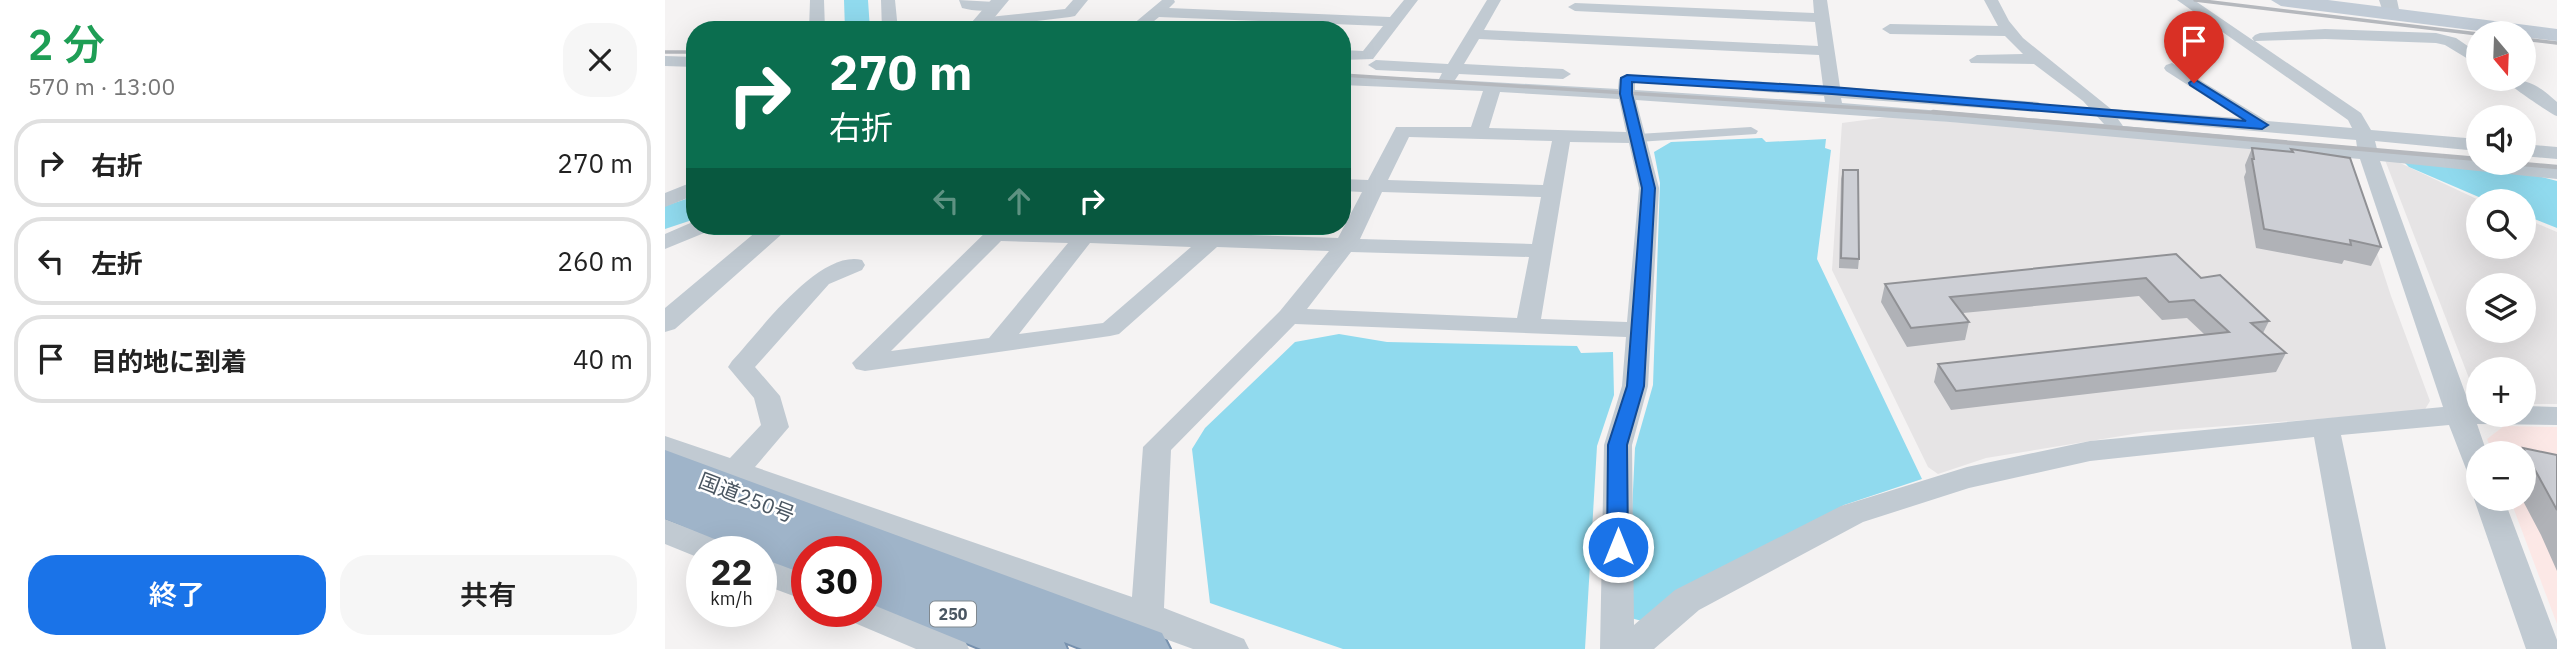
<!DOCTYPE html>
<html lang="ja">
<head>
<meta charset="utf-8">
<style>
	body { margin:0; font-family:"IBM Plex Sans","Noto Sans JP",sans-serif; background:#f6f6f6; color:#222; height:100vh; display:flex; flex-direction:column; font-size:26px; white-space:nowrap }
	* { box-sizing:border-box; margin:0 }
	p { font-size:23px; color:#767676 }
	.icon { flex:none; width:38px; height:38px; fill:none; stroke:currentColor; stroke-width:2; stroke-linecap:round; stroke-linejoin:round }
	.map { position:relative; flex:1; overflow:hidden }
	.panel { display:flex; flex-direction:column; background:#fff; width:665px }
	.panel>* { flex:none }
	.top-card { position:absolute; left:21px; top:21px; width:665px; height:214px; border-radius:28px; box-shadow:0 7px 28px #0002; background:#0b6e4f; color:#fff; overflow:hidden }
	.needle { width:46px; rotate:161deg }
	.controls { position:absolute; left:1801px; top:21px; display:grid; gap:14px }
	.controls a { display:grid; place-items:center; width:70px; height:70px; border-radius:50%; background:#fff; box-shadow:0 7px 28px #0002; font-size:35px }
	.speed { position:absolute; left:21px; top:536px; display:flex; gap:14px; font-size:35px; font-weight:700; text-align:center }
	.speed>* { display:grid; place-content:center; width:91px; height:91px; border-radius:50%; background:#fff; box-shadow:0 7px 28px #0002; line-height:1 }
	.speed small { font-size:18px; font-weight:400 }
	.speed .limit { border:10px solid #d22; background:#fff; color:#111 }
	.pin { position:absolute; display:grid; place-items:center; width:60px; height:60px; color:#fff; margin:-72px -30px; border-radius:50% 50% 50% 0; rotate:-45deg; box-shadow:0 0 7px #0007 }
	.pin .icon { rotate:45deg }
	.me { position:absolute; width:77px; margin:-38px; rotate:0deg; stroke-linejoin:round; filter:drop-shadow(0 0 5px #0008) }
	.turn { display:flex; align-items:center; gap:24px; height:147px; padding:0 28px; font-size:32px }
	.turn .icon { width:91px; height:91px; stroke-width:2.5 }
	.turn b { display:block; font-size:49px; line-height:60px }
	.lanes { display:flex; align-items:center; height:66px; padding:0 28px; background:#0003; justify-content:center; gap:35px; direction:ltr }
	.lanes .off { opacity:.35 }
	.round { display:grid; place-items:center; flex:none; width:74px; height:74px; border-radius:28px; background:#f6f6f6 }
	.overview { display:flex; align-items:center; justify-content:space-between; height:119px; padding:0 28px }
	h1 { font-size:42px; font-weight:600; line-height:52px; color:#1e9e55 }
	.primary-button { display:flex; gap:14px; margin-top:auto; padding:14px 28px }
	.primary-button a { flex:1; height:80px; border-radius:28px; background:#1a73e8; color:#fff; font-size:28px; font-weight:600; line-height:80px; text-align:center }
	.primary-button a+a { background:#f6f6f6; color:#222 }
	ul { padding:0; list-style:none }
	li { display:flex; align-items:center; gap:21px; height:88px; margin:0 14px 10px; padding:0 14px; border:4px solid #e0e0e0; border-radius:28px }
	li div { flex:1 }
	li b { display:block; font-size:26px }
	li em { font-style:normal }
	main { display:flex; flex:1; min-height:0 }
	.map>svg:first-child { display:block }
	.education { fill:#e6e4e5; fill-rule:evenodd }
	.medical { fill:#fce8e6 }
	.water { fill:#90daee }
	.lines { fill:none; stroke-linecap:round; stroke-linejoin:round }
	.river { fill:#90daee; fill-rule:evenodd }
	.trunk-casing { stroke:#7690ad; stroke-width:4 }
	.pedestrian { fill:#c1cad2; fill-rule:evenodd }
	.minor { fill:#c1cad2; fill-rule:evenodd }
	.tertiary { fill:#c1cad2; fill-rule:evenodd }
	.secondary { fill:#c1cbd6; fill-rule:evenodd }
	.trunk { fill:#9fb4c9; fill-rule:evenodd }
	.rail-far1 { stroke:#b5b8bd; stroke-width:3.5 }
	.rail { stroke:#b5b8bd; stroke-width:4.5 }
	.wall { fill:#b0b2b7 }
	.building { fill:#cdcfd5; stroke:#909195; stroke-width:2 }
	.route { fill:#1a73e8; stroke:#114b97; stroke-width:2 }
	.labels { text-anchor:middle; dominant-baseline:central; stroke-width:5; stroke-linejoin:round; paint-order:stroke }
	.shield { fill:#fff; stroke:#808990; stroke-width:2 }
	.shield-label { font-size:16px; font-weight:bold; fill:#4a5661 }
	.near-street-label { font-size:21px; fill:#4a5661; stroke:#fff }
</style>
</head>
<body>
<main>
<section class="panel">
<div class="overview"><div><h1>2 分</h1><p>570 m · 13:00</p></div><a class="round"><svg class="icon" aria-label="close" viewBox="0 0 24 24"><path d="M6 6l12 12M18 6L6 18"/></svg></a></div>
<ul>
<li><svg class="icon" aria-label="right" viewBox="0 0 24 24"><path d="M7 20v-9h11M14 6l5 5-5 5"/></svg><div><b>右折</b></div><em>270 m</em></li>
<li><svg class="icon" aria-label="left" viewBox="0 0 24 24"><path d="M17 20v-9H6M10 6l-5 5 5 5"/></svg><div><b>左折</b></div><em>260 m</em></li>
<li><svg class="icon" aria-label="arrive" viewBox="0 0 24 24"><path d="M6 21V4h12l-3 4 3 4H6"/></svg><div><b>目的地に到着</b></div><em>40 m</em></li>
</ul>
<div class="primary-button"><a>終了</a><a>共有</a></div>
</section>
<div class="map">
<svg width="1892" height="649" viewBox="0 0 1892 649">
	<rect width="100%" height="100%" fill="#f5f3f3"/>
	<path class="education" d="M1223,117L1533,141L1682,161L1726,296L1765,401L1759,411L1481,432L1321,458L1273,474L1263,467L1167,270L1177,123Z
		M1720,160L1733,162L1816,201H1813V247H1858L1859,218L1892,232V404H1859L1858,369H1813L1812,399ZM1813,285H1858V331H1813Z"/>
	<path class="medical" d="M1839,426L1892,427V624L1845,499H1858V453H1828L1822,439Z"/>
	<path class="water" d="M1097,138L1101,142L1161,139L1160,148L1166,150L1152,259L1257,479L1179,505L977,621L962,617L970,448L988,385L995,183L989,152L1006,142Z
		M1738,161L1869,175L1892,181V228L1859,215L1858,201H1823L1744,167Z
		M674,334L722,342L912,346L916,353L948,352L949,395L932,446L920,649H678L545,603L527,449L540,428L630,342Z"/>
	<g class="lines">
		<path class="river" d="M179,0H203L205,30H180Z
			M30,196V219L0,229V206Z"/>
		<g class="trunk-casing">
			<path id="trunk" d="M0,450L497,633L505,649H417L399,642L402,649H316L201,602V551H170L163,548L164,551H142V575L96,558V551H79L0,519Z"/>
		</g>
		<path class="pedestrian" d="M1086,127L1093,131L1091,134L973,142L966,138L973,134Z"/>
		<path class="minor" d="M145,0H159L160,30H144Z
			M216,0H230L233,30H217Z
			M294,0L330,2L337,6C328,13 308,11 297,8Z
			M408,0H423L410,16L405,17L315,28L307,23L315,18L400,9Z
			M497,0H509L510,2L504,8L725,17L739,0H753L708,59L677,60V50L698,51L718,26L494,17L478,30H461Z
			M822,0H836L819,30L1153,46L1150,22L910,11L903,7L910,3L1149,13L1148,0H1162L1175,87L1373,102L1382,107L1373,112L1176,98L1177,103L1439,124L1418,101L1369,64L1306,63L1304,60L1312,55L1358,54L1340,36L1225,34L1217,29L1225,24L1333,26L1319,0H1333L1344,21L1358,38L1446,109L1574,118L1501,71L1499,68L1501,65L1507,63L1602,121L1687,128L1683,120L1512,0H1529L1589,41L1587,38L1590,35L1595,33L1660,29L1771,33L1791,38L1813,53V65L1780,45L1771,43L1660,39L1590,41L1696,113L1706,130L1813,139V151L1710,141L1712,149L1813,159V163L1892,167V179L1715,161L1805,406H1813V415H1858V406L1892,407V425L1812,424L1822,453H1813V477L1803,474L1784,425L1676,435L1721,649H1687L1649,437L1425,461L1304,488L1198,522L1034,610L989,649H935L939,445L957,386L961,337L630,324L506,450L499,608L579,639L584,649H528L0,457V436L65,458L96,425L89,398L63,367L67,361C94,332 154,249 197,260L200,265L197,270L164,284L90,367L115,396L124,427L90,467L467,597L478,447L615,311L664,251L552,247L454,334L445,336L200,371L191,369L187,363L327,226L673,238L697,192L677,191V179L703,180L731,127H806L818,91L677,85V75L774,79L777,73L711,70L703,65L711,60L783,64ZM814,39L1154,55L1158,86L1088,81L1079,86L1088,91L1159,96L1160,102L970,90V79L962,74L954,79L953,89L790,80L794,74L898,79L906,74L898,69L799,64ZM835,92L954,99L961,132L824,128ZM971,100L1285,122L1695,159L1778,407L1425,441L1302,467L1176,506L1010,590L969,625L967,445L983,386L994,188ZM1453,119L1691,140L1692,147L1458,126ZM744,137L887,141L878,185L723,180ZM905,142L964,143L974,188L962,322L876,319ZM717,192L876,197L867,244L695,239ZM336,241L403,243L324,338L226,351ZM425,243L526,247L438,323L354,334ZM686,252L864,257L852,318L642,309Z
			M0,56L30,57V67L0,66Z
			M1838,79C1864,79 1873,85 1892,102V116C1887,115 1841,83 1838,79Z
			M1858,144L1892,147V159L1858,156Z
			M30,181V195L0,207V193Z
			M30,221V226H47L44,231L0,249V234Z
			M1813,492V499H1839L1892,640V649H1861L1809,499Z
			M0,519L61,542L66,551H37V559L0,544Z
			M96,557L142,574V601L96,584Z
			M201,599L299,639L304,649H251L185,621L180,611H201Z"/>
		<path class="tertiary" d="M326,0H344L319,30H300Z
			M1714,0H1732L1735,14L1732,18H1720Z
			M98,226H126L10,329L0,332V308Z"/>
		<path class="secondary" d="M1606,0H1663L1892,29V41L1858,37V33H1830L1616,6Z"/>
		<use href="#trunk" class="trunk"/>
		<path class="rail-far1" d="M1530,0L1813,34
			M1858,39L1892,43
			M0,52H30
			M677,75L1291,114"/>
		<path class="rail" d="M1268,112L1813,159
			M1847,163L1892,167"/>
	</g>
	<path class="wall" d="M1587,148L1625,152L1626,149L1716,247L1706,266L1679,260L1677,264L1591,248L1579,177L1581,172L1580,165Z
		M1178,170L1194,259L1193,269L1174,268L1176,179Z
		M1511,254L1536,278L1604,321L1598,333L1621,353L1611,372L1286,410L1269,382L1273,364L1539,334L1522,318L1497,320L1474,296L1298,313L1304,322L1300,340L1242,347L1216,302L1220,284Z
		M1858,448L1892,455V571L1876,535L1857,499H1858V453H1855Z"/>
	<path class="building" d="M1587,148L1628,152L1626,149L1685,158L1716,247L1685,240L1686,245L1599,229L1587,159H1589Z
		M1178,170H1193L1194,259L1176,258Z
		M1511,254L1536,278L1555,275L1604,321L1586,323L1621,353L1291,391L1273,364L1564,332L1529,300L1504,302L1481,278L1285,297L1304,322L1246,328L1220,284Z
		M1858,448L1892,455V510Z"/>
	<path class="route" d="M962,75L1167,87L1581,121L1525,85L1524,83L1529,79L1603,125L1597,129L1167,94L967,82V94L990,188L979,386L962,445L963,547L960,553L953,555L945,553L942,547L943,445L962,386L977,188L955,94L956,78Z"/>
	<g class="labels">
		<rect class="shield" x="265" y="601.5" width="46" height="25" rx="5"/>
		<g class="shield-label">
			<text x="288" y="614">250</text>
		</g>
		<g class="near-street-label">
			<text transform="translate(82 497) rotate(21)">国道250号</text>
		</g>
	</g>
</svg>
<div class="controls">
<a><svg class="needle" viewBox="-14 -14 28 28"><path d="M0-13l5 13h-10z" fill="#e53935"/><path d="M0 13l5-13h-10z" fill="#767676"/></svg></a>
<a><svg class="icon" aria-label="sound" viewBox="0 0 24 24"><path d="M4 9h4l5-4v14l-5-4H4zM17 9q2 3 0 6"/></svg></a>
<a><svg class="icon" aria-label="search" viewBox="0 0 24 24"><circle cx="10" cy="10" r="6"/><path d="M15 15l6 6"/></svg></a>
<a><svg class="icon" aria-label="layers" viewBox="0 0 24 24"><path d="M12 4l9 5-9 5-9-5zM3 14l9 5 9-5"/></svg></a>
<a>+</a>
<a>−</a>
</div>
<div class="speed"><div>22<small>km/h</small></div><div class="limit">30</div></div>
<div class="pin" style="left:1529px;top:83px;background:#d93025"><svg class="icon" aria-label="arrive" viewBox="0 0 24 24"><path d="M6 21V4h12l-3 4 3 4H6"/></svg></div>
<svg class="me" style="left:953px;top:547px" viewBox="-20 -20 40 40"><circle r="17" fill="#1a73e8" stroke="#fff" stroke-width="3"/><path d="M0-11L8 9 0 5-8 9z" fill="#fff"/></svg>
<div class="top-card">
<div class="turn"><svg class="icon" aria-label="right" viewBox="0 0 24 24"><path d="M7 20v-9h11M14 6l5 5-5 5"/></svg><div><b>270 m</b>右折</div></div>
<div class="lanes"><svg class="icon off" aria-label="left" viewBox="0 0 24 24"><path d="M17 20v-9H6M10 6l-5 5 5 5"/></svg><svg class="icon off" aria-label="ahead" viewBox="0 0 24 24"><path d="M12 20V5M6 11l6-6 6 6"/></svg><svg class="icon" aria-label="right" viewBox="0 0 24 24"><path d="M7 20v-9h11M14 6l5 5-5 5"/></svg></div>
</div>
</div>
</main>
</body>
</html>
